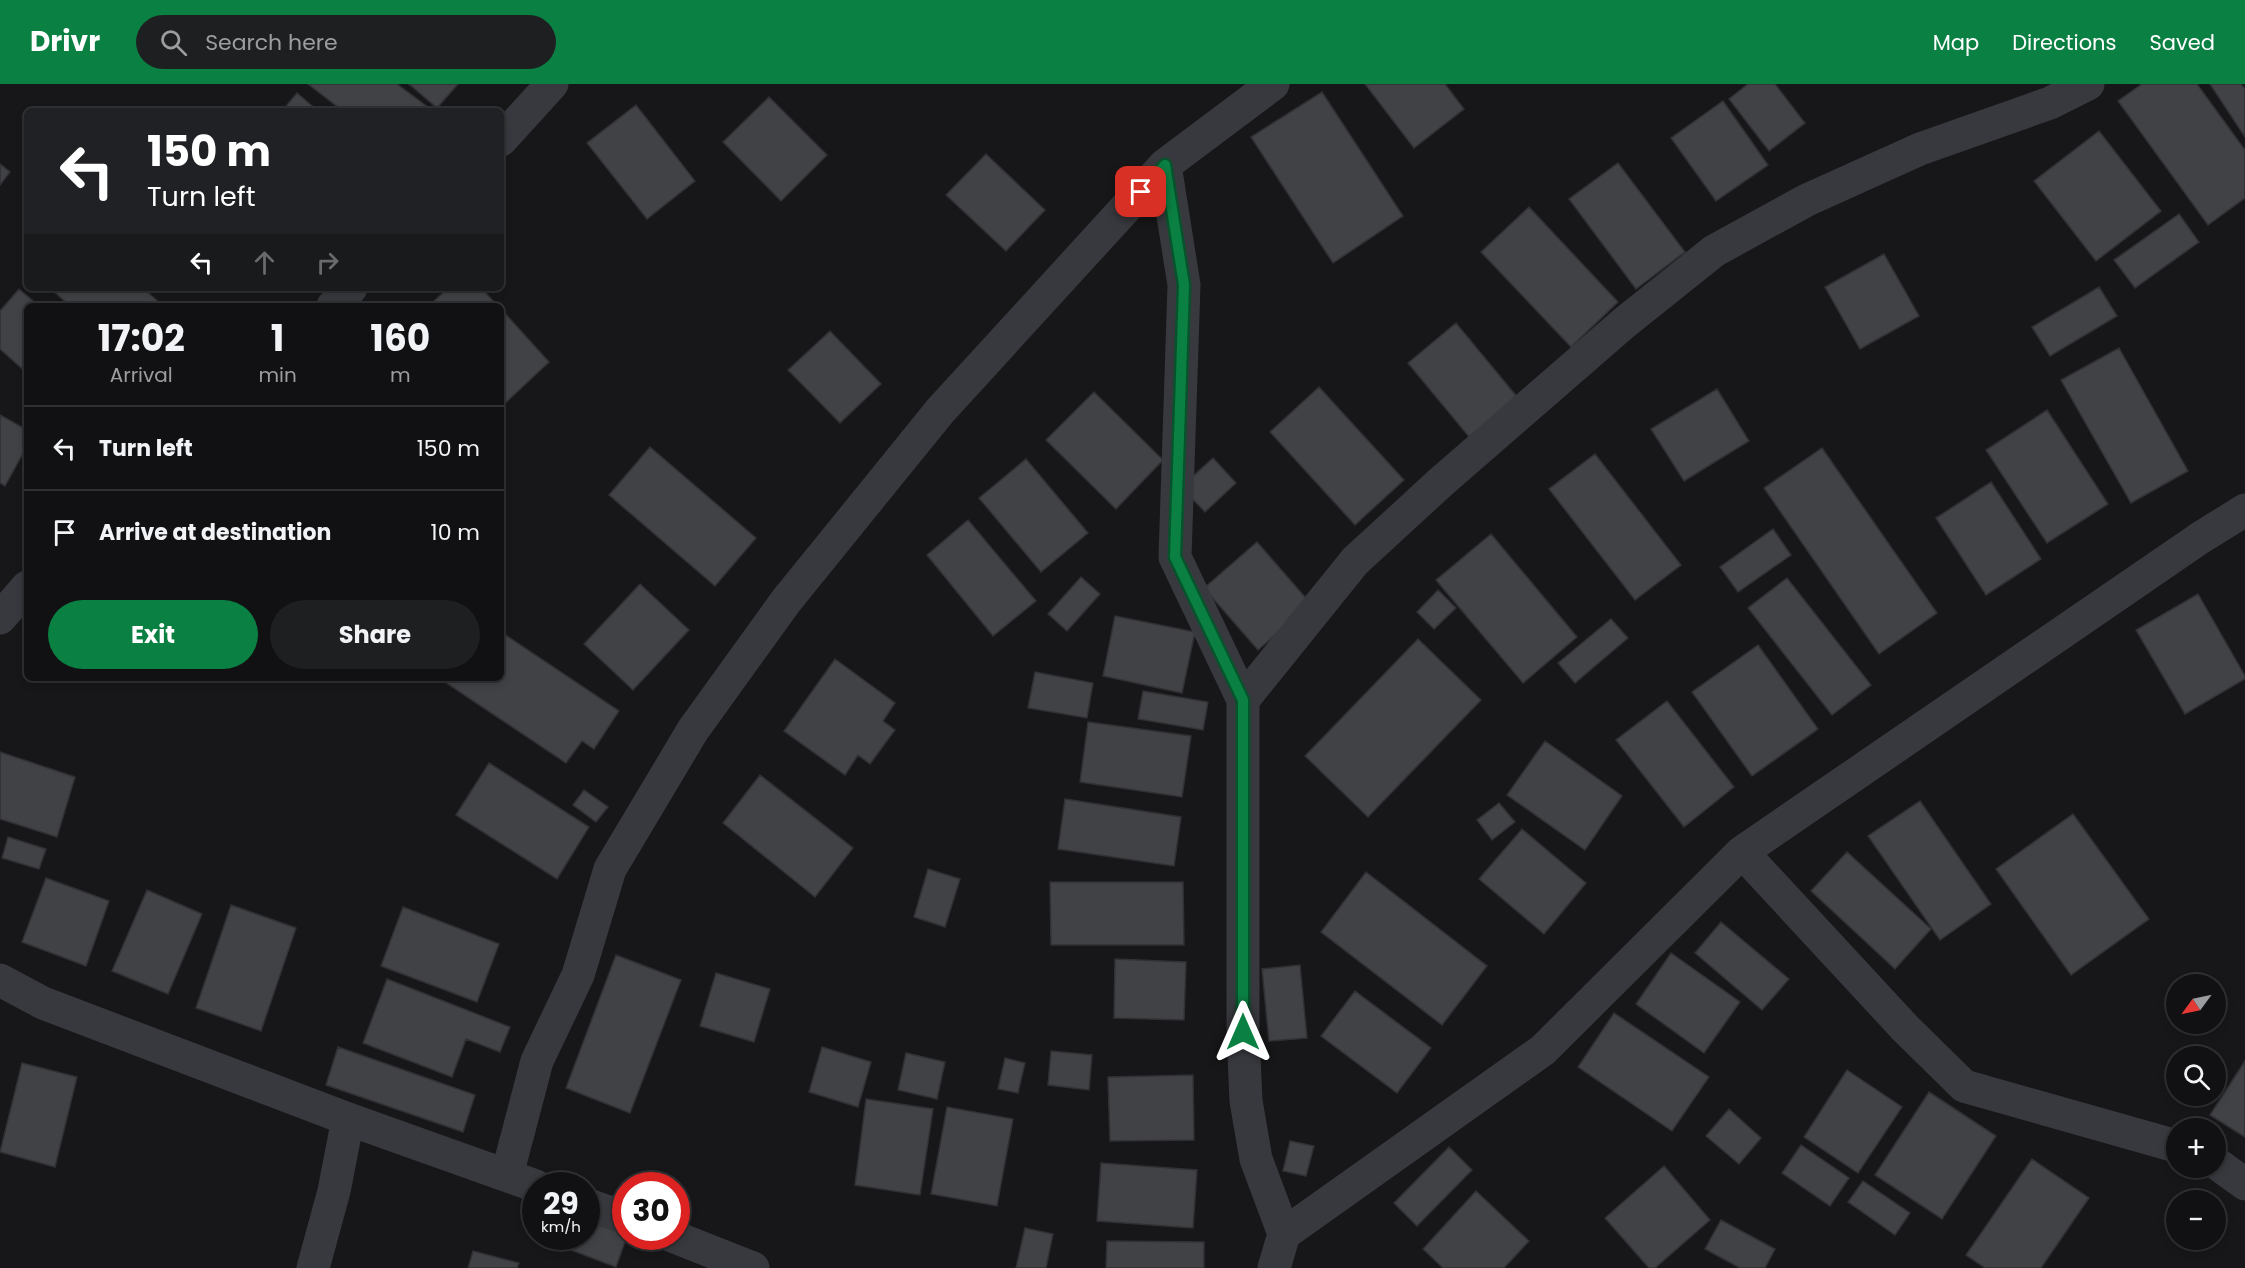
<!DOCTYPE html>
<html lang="en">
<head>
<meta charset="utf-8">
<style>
	body { margin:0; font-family:Poppins,sans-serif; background:#1e1f21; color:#f1f3f6; height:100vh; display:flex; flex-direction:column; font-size:22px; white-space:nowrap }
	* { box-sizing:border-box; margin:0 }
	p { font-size:20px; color:#9c9da0 }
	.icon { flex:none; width:33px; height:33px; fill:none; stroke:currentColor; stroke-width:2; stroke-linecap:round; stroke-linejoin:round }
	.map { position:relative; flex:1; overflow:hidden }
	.details { position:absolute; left:24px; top:219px; width:480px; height:378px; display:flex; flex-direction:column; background:#111113; border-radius:9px; box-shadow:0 3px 9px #0003,0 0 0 2px #303133 }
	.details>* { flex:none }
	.hud { position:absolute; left:24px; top:24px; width:480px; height:183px; border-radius:9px; box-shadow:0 3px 9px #0003,0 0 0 2px #303133; background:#202124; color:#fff; overflow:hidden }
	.needle { width:39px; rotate:237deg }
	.tools { position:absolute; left:2166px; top:890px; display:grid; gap:12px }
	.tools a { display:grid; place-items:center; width:60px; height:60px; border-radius:50%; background:#111113; box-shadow:0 3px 9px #0003,0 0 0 2px #303133; font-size:30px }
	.speed { position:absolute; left:522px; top:1088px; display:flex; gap:12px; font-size:30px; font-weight:700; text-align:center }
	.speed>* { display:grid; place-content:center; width:78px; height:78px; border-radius:50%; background:#111113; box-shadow:0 3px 9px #0003,0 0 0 2px #303133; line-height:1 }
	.speed small { font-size:15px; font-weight:400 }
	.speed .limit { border:9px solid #d22; background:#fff; color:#111 }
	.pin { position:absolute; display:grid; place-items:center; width:51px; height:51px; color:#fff; margin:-26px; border-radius:12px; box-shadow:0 3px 9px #0006 }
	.me { position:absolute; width:66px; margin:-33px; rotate:0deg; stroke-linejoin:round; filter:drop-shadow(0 0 4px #0008) }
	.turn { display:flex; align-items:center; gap:21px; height:126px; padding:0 24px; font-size:27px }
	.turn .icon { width:78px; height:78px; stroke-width:2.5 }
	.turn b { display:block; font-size:42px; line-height:51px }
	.lanes { display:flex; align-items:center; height:57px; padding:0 24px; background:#0003; justify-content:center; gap:30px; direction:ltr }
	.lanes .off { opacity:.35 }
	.eta { display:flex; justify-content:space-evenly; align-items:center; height:102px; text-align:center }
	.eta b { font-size:36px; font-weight:700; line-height:42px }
	.primary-button { display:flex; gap:12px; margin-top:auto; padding:12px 24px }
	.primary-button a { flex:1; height:69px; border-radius:36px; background:#0b8043; color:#fff; font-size:24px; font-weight:700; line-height:69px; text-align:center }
	.primary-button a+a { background:#1e1f21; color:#f1f3f6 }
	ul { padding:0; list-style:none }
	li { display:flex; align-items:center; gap:18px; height:84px; padding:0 24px; border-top:2px solid #303133 }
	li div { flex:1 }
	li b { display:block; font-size:22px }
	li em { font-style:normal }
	header { display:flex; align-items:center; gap:36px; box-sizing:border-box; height:84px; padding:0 30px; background:#0b8043; color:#fff }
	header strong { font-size:28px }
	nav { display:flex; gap:33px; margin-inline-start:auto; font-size:21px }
	.search { width:420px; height:54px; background:#1e1f21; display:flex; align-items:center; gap:15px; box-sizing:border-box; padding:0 21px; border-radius:33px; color:#9c9da0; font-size:22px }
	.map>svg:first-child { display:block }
	.building { fill:#414246; stroke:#313135; stroke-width:1.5 }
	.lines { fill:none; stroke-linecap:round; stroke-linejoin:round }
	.minor { stroke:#38393e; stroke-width:33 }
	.route-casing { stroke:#07532c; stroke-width:15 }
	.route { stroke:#0b8043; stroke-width:10 }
</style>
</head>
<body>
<header>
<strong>Drivr</strong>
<div class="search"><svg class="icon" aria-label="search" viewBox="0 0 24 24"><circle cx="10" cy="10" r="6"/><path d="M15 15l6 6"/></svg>Search here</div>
<nav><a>Map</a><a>Directions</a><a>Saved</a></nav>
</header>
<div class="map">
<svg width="2245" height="1184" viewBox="0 0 2245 1184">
	<rect width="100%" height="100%" fill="#171719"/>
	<path class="building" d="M308,0H397L433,27H343Z
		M409,0H458L437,24Z
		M1365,0H1445L1464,25L1414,64Z
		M1748,0H1775L1805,39L1769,67L1729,15Z
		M2142,0H2197L2245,66V114L2208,141L2118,17Z
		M2210,0H2241L2245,5V53Z
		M1322,8L1403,132L1333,179L1251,53Z
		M297,9L318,27H282Z
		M769,13L827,71L781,117L723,58Z
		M1723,17L1768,81L1716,117L1671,54Z
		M636,21L695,97L647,135L587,59Z
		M2099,47L2161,127L2096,177L2034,97Z
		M986,70L1045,126L1006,167L946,111Z
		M1618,79L1685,168L1636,205L1569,115Z
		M0,80L10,88L0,101Z
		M1529,123L1618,218L1571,263L1481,168Z
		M2179,130L2199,158L2135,204L2114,176Z
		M1884,170L1919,232L1860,265L1825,203Z
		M2099,203L2117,232L2050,272L2032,243Z
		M50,204H143L163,222H70Z
		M448,204H481L498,222H429Z
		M19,205L39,222H27V289L0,265V227Z
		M501,225L549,278L501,323Z
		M1456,239L1518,314L1470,354L1408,279Z
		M830,247L881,300L840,339L788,286Z
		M2119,264L2188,387L2131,419L2061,296Z
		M1319,303L1404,396L1355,441L1270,348Z
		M1717,305L1749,357L1684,397L1651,345Z
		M1094,308L1163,376L1116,425L1046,356Z
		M2047,326L2108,420L2047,459L1986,366Z
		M0,331L27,346V362L5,402L0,399Z
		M650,363L756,454L715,502L609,411Z
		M1822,364L1937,529L1879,570L1764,404Z
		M1595,370L1681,481L1635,516L1549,405Z
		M1213,374L1236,399L1205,428L1181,403Z
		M1026,375L1088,449L1041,488L979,414Z
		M1991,398L2041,475L1986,511L1936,434Z
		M968,436L1036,517L993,552L927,471Z
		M1773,445L1791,471L1738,508L1720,483Z
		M1491,450L1577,553L1523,599L1436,496Z
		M1257,458L1311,520L1258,566L1204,504Z
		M1081,493L1100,510L1067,547L1048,530Z
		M1787,494L1871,601L1832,631L1748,524Z
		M640,500L689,546L633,606L584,560Z
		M1438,506L1456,524L1434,545L1417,528Z
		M2198,510L2245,592V595L2185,630L2136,546Z
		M1115,532L1195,548L1182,609L1103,592Z
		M1611,535L1628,554L1575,599L1558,579Z
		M501,548L619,627L594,665L582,657L566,679L445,598L448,594H501Z
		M1418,555L1481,616L1368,733L1305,672Z
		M1758,561L1818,645L1752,692L1692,608Z
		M835,575L895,619L883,637L895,646L870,680L858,671L845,691L784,647Z
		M1035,588L1093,599L1087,634L1028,624Z
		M1143,607L1208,618L1203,646L1138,635Z
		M1667,617L1734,703L1684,743L1616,656Z
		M1088,638L1191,652L1182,713L1080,698Z
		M1545,657L1622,712L1585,766L1507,711Z
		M0,668L75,693L57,753L0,735Z
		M489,679L589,743L557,795L456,731Z
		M760,691L853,764L815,813L723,739Z
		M584,706L608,723L596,738L573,721Z
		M1065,715L1181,733L1174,782L1058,765Z
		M1920,717L1991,820L1940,856L1868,752Z
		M1499,719L1515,738L1492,756L1477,736Z
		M2073,730L2149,835L2071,891L1996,785Z
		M1522,745L1586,799L1544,850L1479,795Z
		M8,753L46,765L39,785L2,774Z
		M1847,768L1931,845L1895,885L1811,807Z
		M928,785L960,795L945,843L914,833Z
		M1366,788L1487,882L1442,941L1321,848Z
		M46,794L109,817L86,882L22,858Z
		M1050,798H1183L1184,861H1051Z
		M147,806L202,830L168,910L112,887Z
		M231,821L296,844L261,947L196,924Z
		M403,823L499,860L477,918L381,882Z
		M1721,838L1789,895L1762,926L1695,869Z
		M1671,869L1740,918L1704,969L1636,920Z
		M616,871L681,896L630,1029L566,1004Z
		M1115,875L1186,878L1184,936L1114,934Z
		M1300,881L1307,954L1269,957L1262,885Z
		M716,889L770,905L754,958L700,942Z
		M387,895L510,943L500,968L466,955L452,993L363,959Z
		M1355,907L1431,964L1397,1009L1321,952Z
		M1614,929L1709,993L1672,1047L1578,983Z
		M338,963L475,1011L463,1048L326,1001Z
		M822,963L871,978L858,1023L809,1008Z
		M1051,967L1092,971L1089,1006L1048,1001Z
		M906,969L945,978L937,1015L898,1006Z
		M1005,974L1025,979L1018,1009L998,1005Z
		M2245,977V1053L2210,1031Z
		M22,979L77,993L55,1083L0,1068Z
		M1847,986L1902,1023L1858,1089L1804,1053Z
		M1193,991L1194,1056L1110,1057L1108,993Z
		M1929,1008L1996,1052L1942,1135L1875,1091Z
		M866,1015L933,1025L920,1111L855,1101Z
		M947,1023L1013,1035L997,1122L931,1110Z
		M1729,1025L1761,1054L1739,1080L1706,1052Z
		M1290,1057L1314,1062L1306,1092L1283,1087Z
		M1801,1061L1849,1094L1830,1122L1782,1089Z
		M1449,1063L1472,1086L1417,1142L1394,1119Z
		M2032,1075L2089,1114L2041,1184H1985L1966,1171Z
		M1101,1079L1197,1086L1193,1144L1097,1137Z
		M1664,1082L1710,1136L1655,1184H1649L1605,1134Z
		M1863,1097L1910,1129L1895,1151L1848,1118Z
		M1476,1107L1529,1157L1504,1184H1443L1423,1165Z
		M586,1131L626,1145V1152H627L616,1183L547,1157L548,1152H586Z
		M1721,1136L1775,1165L1765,1184H1740L1705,1165Z
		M1025,1144L1053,1150L1046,1184H1016Z
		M1107,1157L1204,1158V1184H1106Z
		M473,1167L519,1179L517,1184H468Z"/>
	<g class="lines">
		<path class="minor" d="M1273,0L1165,81L1184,201L1175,473L1243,616V948L1246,1017L1256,1075L1284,1150L1274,1184
			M501,56L552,0
			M333,222L351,204
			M0,534L27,503
			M1243,616L1355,477L1441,398L1624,239L1714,167L1807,116L1920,65L2050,19L2088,0
			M1742,768L1905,944L1964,1002L2176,1062
			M0,896L43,919L348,1035L536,1102
			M2216,1079L2245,1100
			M507,1091L537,977L578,891L610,785L693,646L786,517L940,327L1165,81
			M586,1120L626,1134
			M1284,1150L1543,966L1742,768L2200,454L2245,426
			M672,1152L753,1184
			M313,1184L334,1107L348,1035"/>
	</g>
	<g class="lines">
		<g class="route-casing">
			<path id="route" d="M1141,108L1165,81L1184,201L1175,473L1243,616V948"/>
		</g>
		<use href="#route" class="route"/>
	</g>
</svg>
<div class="tools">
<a><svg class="needle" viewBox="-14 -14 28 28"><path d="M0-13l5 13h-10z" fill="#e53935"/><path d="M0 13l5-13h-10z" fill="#9c9da0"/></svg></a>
<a><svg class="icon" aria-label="search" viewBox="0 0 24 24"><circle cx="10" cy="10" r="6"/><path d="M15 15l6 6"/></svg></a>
<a>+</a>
<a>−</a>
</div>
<div class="speed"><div>29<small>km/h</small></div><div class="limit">30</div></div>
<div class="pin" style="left:1141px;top:108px;background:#d93025"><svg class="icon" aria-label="arrive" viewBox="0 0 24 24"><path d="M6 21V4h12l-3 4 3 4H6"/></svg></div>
<svg class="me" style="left:1243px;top:948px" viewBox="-20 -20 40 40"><path d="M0-17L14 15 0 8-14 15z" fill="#0b8043" stroke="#fff" stroke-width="4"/></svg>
<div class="hud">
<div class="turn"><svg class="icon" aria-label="left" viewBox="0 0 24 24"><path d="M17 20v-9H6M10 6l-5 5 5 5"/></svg><div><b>150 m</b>Turn left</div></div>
<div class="lanes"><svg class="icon" aria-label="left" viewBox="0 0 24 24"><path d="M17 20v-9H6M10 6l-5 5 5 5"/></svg><svg class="icon off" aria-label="ahead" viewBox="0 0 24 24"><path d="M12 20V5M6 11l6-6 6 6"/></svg><svg class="icon off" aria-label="right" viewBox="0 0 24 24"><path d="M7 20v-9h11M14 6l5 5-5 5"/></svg></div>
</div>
<section class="details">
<div class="eta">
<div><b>17:02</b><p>Arrival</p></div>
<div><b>1</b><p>min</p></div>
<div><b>160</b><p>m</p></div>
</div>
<ul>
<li><svg class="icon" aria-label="left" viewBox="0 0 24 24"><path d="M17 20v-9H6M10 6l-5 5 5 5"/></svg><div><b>Turn left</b></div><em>150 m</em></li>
<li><svg class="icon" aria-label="arrive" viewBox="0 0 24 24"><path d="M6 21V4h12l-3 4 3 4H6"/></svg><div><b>Arrive at destination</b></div><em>10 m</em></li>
</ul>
<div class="primary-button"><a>Exit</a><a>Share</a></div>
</section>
</div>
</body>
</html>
